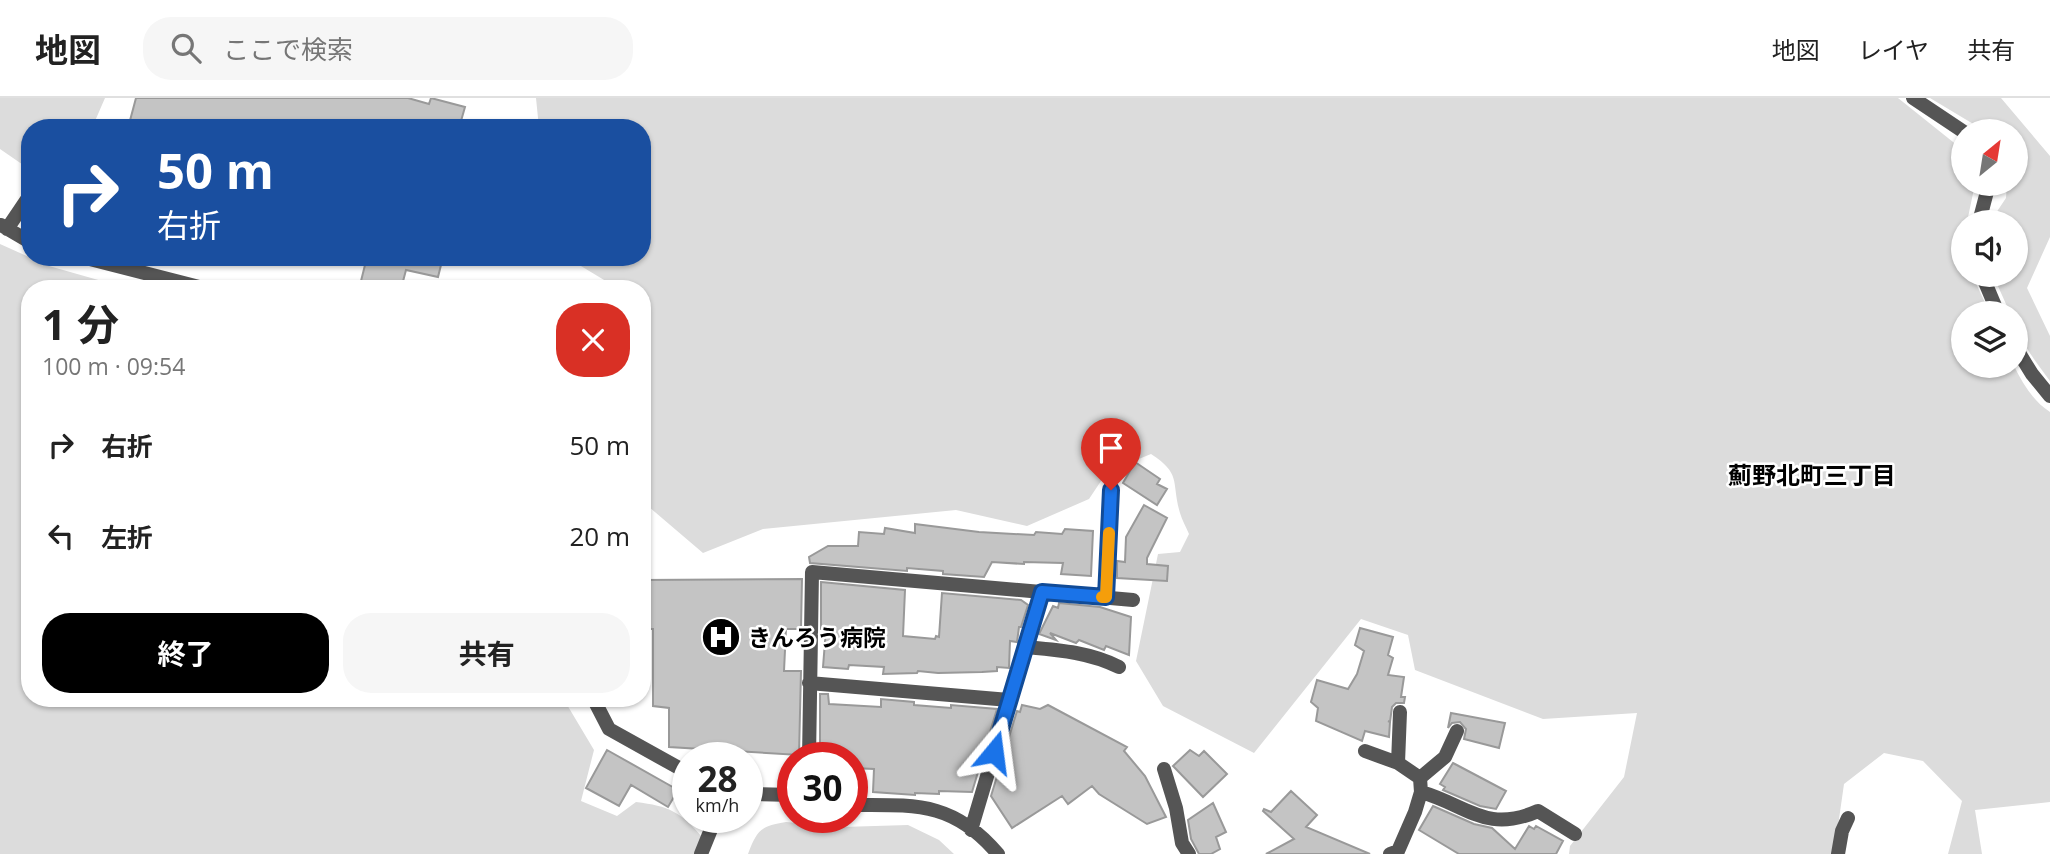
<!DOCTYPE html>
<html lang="ja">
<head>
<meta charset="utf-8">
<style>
	body { margin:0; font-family:"Open Sans","Noto Sans JP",sans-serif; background:#f6f6f6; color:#222; height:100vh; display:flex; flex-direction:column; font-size:26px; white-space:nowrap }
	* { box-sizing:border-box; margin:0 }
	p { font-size:23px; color:#767676 }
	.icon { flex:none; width:38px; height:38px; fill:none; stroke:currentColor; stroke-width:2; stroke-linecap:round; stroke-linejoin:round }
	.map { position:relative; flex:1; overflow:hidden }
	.sheet { position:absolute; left:21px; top:182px; width:630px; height:427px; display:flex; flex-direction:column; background:#fff; border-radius:28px; box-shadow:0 2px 5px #0004 }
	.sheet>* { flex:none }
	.banner { position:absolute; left:21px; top:21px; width:630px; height:147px; border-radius:28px; box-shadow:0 2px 5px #0004; background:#1a4fa0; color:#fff; overflow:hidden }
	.needle { width:46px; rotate:30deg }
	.fabs { position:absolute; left:1951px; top:21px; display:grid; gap:14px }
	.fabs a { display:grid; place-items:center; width:77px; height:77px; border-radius:50%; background:#fff; box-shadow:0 2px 5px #0004; font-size:35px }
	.speed { position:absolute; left:672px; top:644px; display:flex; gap:14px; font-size:35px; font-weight:700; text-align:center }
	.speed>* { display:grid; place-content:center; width:91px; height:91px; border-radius:50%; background:#fff; box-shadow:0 2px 5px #0004; line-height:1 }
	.speed small { font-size:18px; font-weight:400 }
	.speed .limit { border:10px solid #d22; background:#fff; color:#111 }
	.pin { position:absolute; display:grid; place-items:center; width:60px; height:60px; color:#fff; margin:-72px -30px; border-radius:50% 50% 50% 0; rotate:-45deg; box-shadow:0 0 7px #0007 }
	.pin .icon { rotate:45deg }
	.me { position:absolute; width:77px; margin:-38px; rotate:16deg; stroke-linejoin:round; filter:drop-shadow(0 0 5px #0008) }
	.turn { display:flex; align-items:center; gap:24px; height:147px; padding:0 21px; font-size:32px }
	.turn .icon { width:91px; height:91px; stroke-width:2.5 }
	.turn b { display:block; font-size:49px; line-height:60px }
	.round { display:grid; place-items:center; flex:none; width:74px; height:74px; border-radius:28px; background:#f6f6f6 }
	.headline { display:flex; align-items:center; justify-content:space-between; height:119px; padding:0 21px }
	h1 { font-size:42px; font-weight:700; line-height:52px }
	.cta { display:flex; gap:14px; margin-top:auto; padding:14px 21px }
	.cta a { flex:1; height:80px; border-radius:28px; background:#000; color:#fff; font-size:28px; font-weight:700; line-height:80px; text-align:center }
	.cta a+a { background:#f6f6f6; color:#222 }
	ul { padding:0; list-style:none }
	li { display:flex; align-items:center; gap:21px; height:91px; padding:0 21px }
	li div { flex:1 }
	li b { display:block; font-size:26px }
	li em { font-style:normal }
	header { display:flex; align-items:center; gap:42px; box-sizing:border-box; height:98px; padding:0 35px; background:#fff; border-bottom:2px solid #e0e0e0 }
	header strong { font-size:33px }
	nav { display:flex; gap:38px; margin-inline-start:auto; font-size:24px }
	.search { width:490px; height:63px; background:#f6f6f6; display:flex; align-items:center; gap:18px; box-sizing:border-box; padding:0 24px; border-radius:28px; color:#767676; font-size:26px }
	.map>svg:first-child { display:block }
	.green { fill:#dcdcdc }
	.building { fill:#c4c4c4; stroke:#999; stroke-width:2 }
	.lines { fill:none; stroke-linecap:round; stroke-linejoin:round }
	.minor { stroke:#555; stroke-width:14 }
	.route-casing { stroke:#114b97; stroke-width:18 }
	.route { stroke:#1a73e8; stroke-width:12 }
	.slow { stroke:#f59e0b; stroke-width:12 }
	.labels { text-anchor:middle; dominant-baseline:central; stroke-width:5; stroke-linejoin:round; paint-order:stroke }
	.poi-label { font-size:23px; font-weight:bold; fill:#000; stroke:#fff; text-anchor:start }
	.neighbourhood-label { font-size:24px; font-weight:bold; fill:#000; stroke:#fff }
</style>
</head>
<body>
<header>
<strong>地図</strong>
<div class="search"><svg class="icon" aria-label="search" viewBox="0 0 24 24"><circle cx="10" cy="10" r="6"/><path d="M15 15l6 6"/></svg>ここで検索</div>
<nav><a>地図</a><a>レイヤ</a><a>共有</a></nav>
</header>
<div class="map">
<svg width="2050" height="756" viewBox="0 0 2050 756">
	<rect width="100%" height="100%" fill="#fff"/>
	<path class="green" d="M0,0H105L95,23L86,30H30L29,71L0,51Z
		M536,0H1898L1963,52L1964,86H1975L1967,124H1964V177H1972L1990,215H1964V268H2014C2023,286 2033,303 2050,314V704L1975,712L1982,756H1948L1962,703L1923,663L1884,655L1844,686L1834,756H1569L1570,748L1624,679L1637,615L1543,621L1415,572L1408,537L1361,521L1254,655L1163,608L1136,563L1158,456L1180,454L1189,436C1186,429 1182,422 1180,415C1171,384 1182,376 1151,356L1107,374L1089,401L1027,428L956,412L763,431L703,455L642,403V191H619L566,159H642V30H539Z
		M1930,0H2001L2050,58V139L2027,190L2050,238V283C2035,262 2016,241 2016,215H2010L1993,177H2016V124H1990L2006,100L2007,86H2016V33H1985Z
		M0,146L49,168L130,191H30V600H563L594,652L581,703L617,718L636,704C669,708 681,714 702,739L694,756H0Z
		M786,724L842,729L908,727L939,742L954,756H748C757,732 761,728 786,724Z"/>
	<path class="building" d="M136,0H408L429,6L431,0L465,9L459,30H128Z
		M367,159H443L438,179L406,172L401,191H359Z
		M1135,364L1160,381L1157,386L1167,391L1157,407L1123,385Z
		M1144,407L1167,420L1147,460V466L1168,468L1167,483L1117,480V463L1125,464L1126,439Z
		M915,426L979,434L1034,437L1036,434L1062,436L1065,431L1093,433L1091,478L1061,476L1063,465L1024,464V466L992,464L984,479L943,476V473L907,470V473L810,465L809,459L828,448H858L859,434L884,436L885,430L915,435Z
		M802,481L801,531H786L784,573H801L799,657L669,649V610L653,608V531H642V482Z
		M821,484L905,492L903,538L935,541L936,538L939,539L942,495L1021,502L1028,507L1021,529H1019L1017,544L1010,543L1009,570L997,569V573L982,574L938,575L918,573L917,575L883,576L884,569L849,567L848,571L823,569L826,531H821Z
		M1059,505L1100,509L1131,519L1129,557L1106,548L1104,552L1079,542L1076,545L1050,535L1056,542L1039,536L1053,508L1058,510Z
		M1360,530L1393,539L1388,557L1393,560L1388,577L1404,579L1401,599H1405L1404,605H1396L1392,609L1390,624L1388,623L1390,624L1389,639L1365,633L1362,643L1316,623L1318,610L1311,604L1317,582L1348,591L1357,576L1364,553L1355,547Z
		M820,596H828L829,606L881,609V601L914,604V607L951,610V607L997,611L972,694L939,693V696L915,695V697L873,694L874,671L853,670L854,660H820Z
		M1022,607L1040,611L1048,607L1127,649L1124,653L1145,678L1166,719L1147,726L1099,696L1092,688L1068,706L1062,698L1012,730L991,698L1017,613L1020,614Z
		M1451,615L1505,625L1499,650L1464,641L1466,631L1460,624L1452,625L1448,630Z
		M607,652L678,692L668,709L631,687L619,708L586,690Z
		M1190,652L1199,658L1204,653L1227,676L1203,699L1173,668Z
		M1453,665L1506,693L1496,711L1480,708L1443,692L1445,689L1440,686Z
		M1291,693L1317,717L1306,729L1370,756H1266L1294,741L1263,713L1264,711L1271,714Z
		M1213,705L1226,734L1216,739L1220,751L1211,756H1199L1191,741L1188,722Z
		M1433,708L1474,726L1492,730L1515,751L1529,728L1534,731L1536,728L1563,743L1556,756H1459L1419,732Z"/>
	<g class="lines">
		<path class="minor" d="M1913,0L1964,34
			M1979,124L1989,86
			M1,127L30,144
			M7,131L30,97
			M82,159L207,191
			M1982,177L1998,215
			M2016,250L2032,276L2050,298
			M1106,499L1111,392
			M1025,549C1058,552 1089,554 1119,569
			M809,585L1009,602
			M593,600L609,631L688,675
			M1365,653L1398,665
			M809,660L812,474L1133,502
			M1164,671L1176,710L1182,745L1189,756
			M1420,680L1445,659L1457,633
			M1421,694C1467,707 1486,736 1538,713L1575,736
			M747,696L793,697
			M852,707C915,707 953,703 998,756
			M971,732L1042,494
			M701,756L716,719
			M1390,756L1398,753L1415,714L1421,694L1420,680L1398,665L1400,614
			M1838,756L1842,733L1848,720"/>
	</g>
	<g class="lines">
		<g class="route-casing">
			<path id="route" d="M994,654L1042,494L1106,499L1111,392"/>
		</g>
		<use href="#route" class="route"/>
		<path class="slow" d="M1102,499H1106L1109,435"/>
	</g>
	<defs>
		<g id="hospital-disc" transform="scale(2.0125)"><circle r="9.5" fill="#000" stroke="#fff"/><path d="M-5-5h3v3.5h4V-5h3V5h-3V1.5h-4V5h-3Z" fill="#fff"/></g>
	</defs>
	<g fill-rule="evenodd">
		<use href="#hospital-disc" x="721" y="539"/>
	</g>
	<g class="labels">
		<g class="poi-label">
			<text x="748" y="539">きんろう病院</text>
		</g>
		<g class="neighbourhood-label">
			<text x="1812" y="376">薊野北町三丁目</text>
		</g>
	</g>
</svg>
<div class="fabs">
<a><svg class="needle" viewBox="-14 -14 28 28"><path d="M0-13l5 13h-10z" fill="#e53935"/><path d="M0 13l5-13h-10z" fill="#767676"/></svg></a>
<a><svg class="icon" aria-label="sound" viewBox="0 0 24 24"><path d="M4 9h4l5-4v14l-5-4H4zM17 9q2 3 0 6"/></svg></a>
<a><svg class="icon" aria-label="layers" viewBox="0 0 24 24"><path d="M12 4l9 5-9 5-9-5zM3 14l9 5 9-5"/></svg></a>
</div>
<div class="speed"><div>28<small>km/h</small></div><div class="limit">30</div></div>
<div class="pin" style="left:1111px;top:392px;background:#d93025"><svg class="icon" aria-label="arrive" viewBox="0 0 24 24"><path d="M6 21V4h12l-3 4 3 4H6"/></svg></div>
<svg class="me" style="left:994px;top:654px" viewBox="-20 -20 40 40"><path d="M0-17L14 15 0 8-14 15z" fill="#1a73e8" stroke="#fff" stroke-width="4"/></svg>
<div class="banner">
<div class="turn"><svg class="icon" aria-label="right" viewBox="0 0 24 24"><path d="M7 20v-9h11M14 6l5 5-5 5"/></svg><div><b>50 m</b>右折</div></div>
</div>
<section class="sheet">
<div class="headline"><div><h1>1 分</h1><p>100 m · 09:54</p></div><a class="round" style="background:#d93025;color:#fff"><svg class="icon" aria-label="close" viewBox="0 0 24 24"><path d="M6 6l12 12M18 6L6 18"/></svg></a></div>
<ul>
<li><svg class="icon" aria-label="right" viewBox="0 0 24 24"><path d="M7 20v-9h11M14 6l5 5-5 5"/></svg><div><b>右折</b></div><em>50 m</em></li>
<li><svg class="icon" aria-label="left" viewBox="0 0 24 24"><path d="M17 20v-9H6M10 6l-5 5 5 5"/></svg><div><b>左折</b></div><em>20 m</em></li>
</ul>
<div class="cta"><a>終了</a><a>共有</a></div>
</section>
</div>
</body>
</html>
